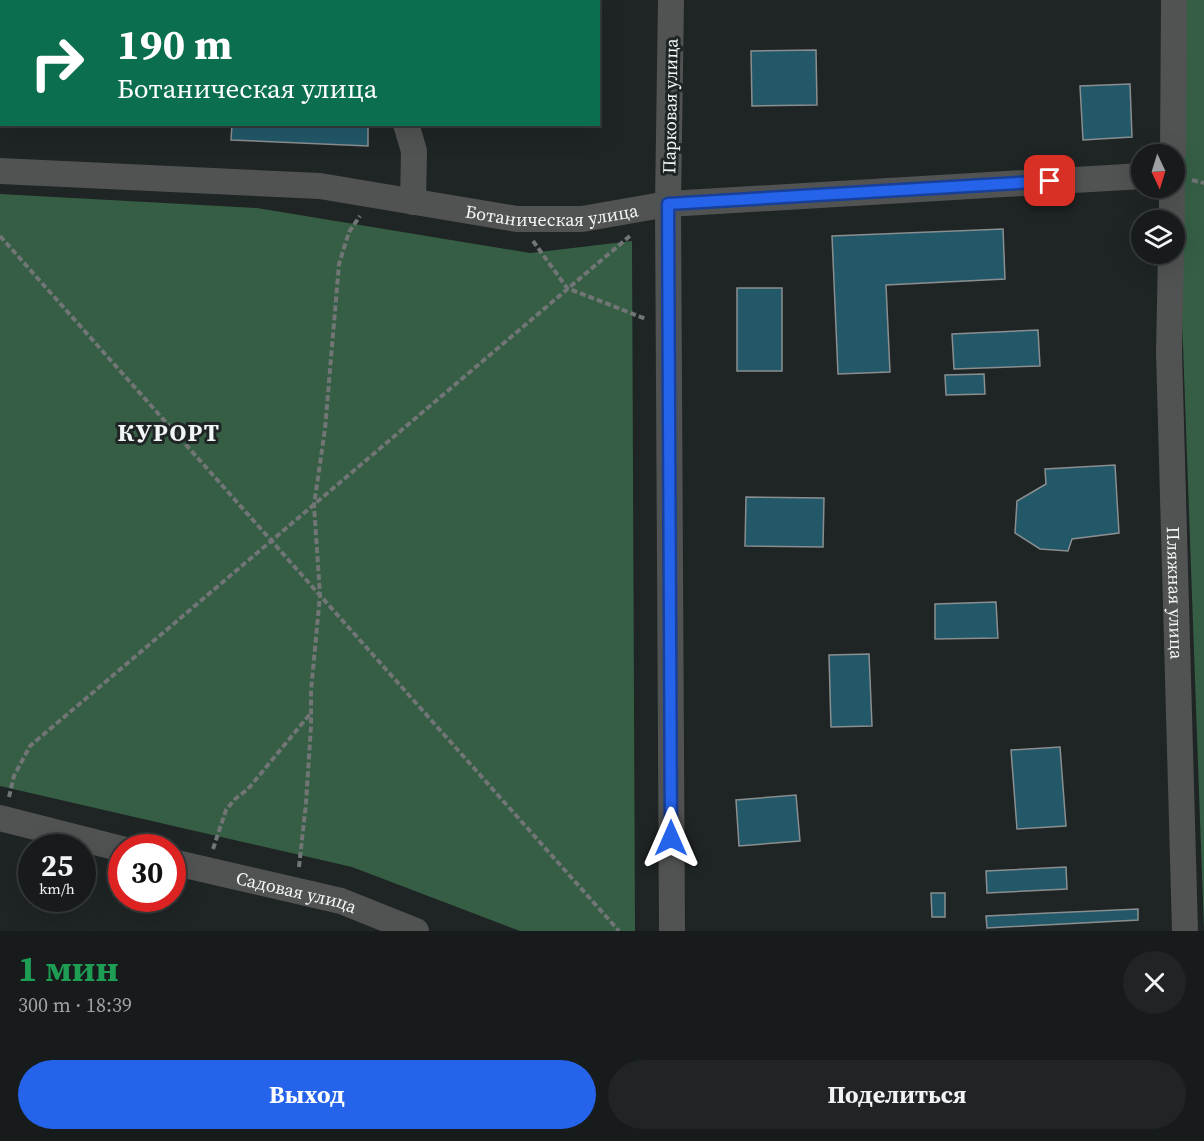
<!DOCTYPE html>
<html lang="ru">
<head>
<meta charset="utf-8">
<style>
	body { margin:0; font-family:"Source Serif 4",serif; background:#202424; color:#f1f3f6; height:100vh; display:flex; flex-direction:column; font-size:22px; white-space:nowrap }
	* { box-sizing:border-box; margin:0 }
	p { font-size:20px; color:#9ea1a3 }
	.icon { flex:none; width:33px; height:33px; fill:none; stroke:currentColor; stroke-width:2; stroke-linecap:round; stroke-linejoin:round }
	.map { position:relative; height:931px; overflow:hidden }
	.sheet { display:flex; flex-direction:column; background:#171b1b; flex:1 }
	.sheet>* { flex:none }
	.hud { position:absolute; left:0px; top:0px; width:600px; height:126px; box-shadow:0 6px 24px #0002,0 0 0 2px #36393a; background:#0b6e4f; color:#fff; overflow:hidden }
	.needle { width:39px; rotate:176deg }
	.tools { position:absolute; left:1131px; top:144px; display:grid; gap:12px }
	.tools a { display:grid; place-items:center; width:54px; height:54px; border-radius:50%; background:#171b1b; box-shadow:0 6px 24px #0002,0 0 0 2px #36393a; font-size:30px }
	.speed { position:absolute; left:18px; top:834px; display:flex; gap:12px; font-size:30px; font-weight:700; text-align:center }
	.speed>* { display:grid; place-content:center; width:78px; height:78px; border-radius:50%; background:#171b1b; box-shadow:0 6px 24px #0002,0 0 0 2px #36393a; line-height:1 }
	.speed small { font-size:15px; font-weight:400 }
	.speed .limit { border:9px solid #d22; background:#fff; color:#111 }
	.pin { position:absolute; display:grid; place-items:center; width:51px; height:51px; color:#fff; margin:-26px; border-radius:12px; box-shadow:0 3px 9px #0006 }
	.me { position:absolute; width:66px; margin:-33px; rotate:0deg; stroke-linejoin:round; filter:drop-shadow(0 0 4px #0008) }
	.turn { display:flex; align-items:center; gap:21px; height:126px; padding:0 18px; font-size:27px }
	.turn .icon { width:78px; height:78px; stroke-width:2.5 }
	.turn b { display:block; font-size:42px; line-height:51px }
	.round { display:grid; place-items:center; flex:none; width:63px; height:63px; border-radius:32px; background:#202424 }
	.headline { display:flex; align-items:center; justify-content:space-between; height:102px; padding:0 18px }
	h1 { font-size:36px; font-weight:700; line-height:45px; color:#1e9e55 }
	.primary-button { display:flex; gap:12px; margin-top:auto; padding:12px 18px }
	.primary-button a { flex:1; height:69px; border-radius:36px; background:#2563eb; color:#fff; font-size:24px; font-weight:700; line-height:69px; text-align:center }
	.primary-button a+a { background:#202424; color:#f1f3f6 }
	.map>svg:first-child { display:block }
	.forest { fill:#355e45 }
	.building { fill:#225868; stroke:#8a8e90; stroke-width:1.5 }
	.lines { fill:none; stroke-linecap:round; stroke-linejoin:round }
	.path { stroke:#717575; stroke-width:4; stroke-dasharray:6 3; stroke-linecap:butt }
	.minor { stroke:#515353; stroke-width:26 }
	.route-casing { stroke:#184099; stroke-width:15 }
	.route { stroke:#2563eb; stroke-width:10 }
	.labels { text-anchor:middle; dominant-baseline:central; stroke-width:6; stroke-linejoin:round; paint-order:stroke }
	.street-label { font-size:18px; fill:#f3f6f6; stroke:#1f2424 }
	.district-label { font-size:24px; font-weight:bold; letter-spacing:1.5px; fill:#f3f6f6; stroke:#1f2424 }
</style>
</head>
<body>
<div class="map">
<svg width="1204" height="931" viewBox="0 0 1204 931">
	<rect width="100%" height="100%" fill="#1f2424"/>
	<path class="forest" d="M1185,0H1204V931L1182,317Z
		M0,194L257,208L530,253L632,241L635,931H520L352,867L0,786Z"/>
	<path class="building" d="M395,0H486V2H395Z
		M816,50L817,105L752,106L751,51Z
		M1130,84L1132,137L1083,140L1080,86Z
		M232,124H368V146L231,140Z
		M1003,229L1005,279L886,285L890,372L838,374L832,236Z
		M737,288H782V371H737Z
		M1038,330L1040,366L954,369L952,334Z
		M984,374L985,394L946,395L945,375Z
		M1115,465L1119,533L1072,539L1068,551L1040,549L1015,533L1017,501L1046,484L1045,469Z
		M746,497L824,498L823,547L745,546Z
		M996,602L998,638L935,639V604Z
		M869,654L872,726L831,727L829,655Z
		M1060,747L1066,826L1017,829L1011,750Z
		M796,795L800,841L739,846L736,800Z
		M1066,867L1067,889L987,893L986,871Z
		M931,893H945V917H932Z
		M1138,909V920L987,928L986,916Z"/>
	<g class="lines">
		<path class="path" d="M1192,180L1204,183
			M0,236L619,931
			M533,241L567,288L646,319
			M9,797L14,776L30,746L631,235
			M213,849L226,810L235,799L248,789L310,714
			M299,867L306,803L311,726V691L320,595L314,505L325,429L339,264L349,232L360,216"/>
		<g class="minor">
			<path d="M92,0L95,2"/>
			<path d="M358,0V2"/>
			<path d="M515,0V2"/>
			<path d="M671,0L668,204L672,931"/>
			<path d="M253,2L284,0"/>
			<path d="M406,124L414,151L413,202"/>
			<path d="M1173,154L1174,0"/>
			<path id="s1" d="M0,171L320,186L517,219H582L668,204L1142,176"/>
			<path d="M1172,220V188"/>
			<path id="s2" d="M1171,254L1169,352L1185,931"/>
			<path d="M0,818L122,849"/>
			<path id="s3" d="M172,862L341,901L416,931"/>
		</g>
	</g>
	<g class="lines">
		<g class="route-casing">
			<path id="route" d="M671,838L668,204L1050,181"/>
		</g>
		<use href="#route" class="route"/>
	</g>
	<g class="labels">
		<g class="street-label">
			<text transform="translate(670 106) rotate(-89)">Парковая улица</text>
			<text stroke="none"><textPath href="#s1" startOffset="555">Ботаническая улица</textPath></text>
			<text stroke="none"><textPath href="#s2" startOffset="339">Пляжная улица</textPath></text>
			<text stroke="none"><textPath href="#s3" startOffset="128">Садовая улица</textPath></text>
		</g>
		<g class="district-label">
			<text x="169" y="432">КУРОРТ</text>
		</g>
	</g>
</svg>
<div class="tools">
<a><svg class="needle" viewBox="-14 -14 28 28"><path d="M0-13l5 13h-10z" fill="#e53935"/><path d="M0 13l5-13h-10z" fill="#9ea1a3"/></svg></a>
<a><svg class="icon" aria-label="layers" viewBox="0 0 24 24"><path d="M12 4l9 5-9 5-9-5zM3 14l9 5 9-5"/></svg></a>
</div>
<div class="speed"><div>25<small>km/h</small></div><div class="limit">30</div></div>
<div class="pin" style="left:1050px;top:181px;background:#d93025"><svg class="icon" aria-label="arrive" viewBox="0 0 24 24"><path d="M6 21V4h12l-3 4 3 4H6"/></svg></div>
<svg class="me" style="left:671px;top:838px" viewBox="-20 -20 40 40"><path d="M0-17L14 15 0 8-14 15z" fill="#2563eb" stroke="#fff" stroke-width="4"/></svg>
<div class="hud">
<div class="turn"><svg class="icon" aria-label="right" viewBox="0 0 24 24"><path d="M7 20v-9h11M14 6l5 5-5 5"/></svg><div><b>190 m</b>Ботаническая улица</div></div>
</div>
</div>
<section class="sheet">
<div class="headline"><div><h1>1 мин</h1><p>300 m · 18:39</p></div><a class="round"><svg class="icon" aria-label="close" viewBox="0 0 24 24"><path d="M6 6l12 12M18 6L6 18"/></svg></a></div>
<div class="primary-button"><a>Выход</a><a>Поделиться</a></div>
</section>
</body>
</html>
